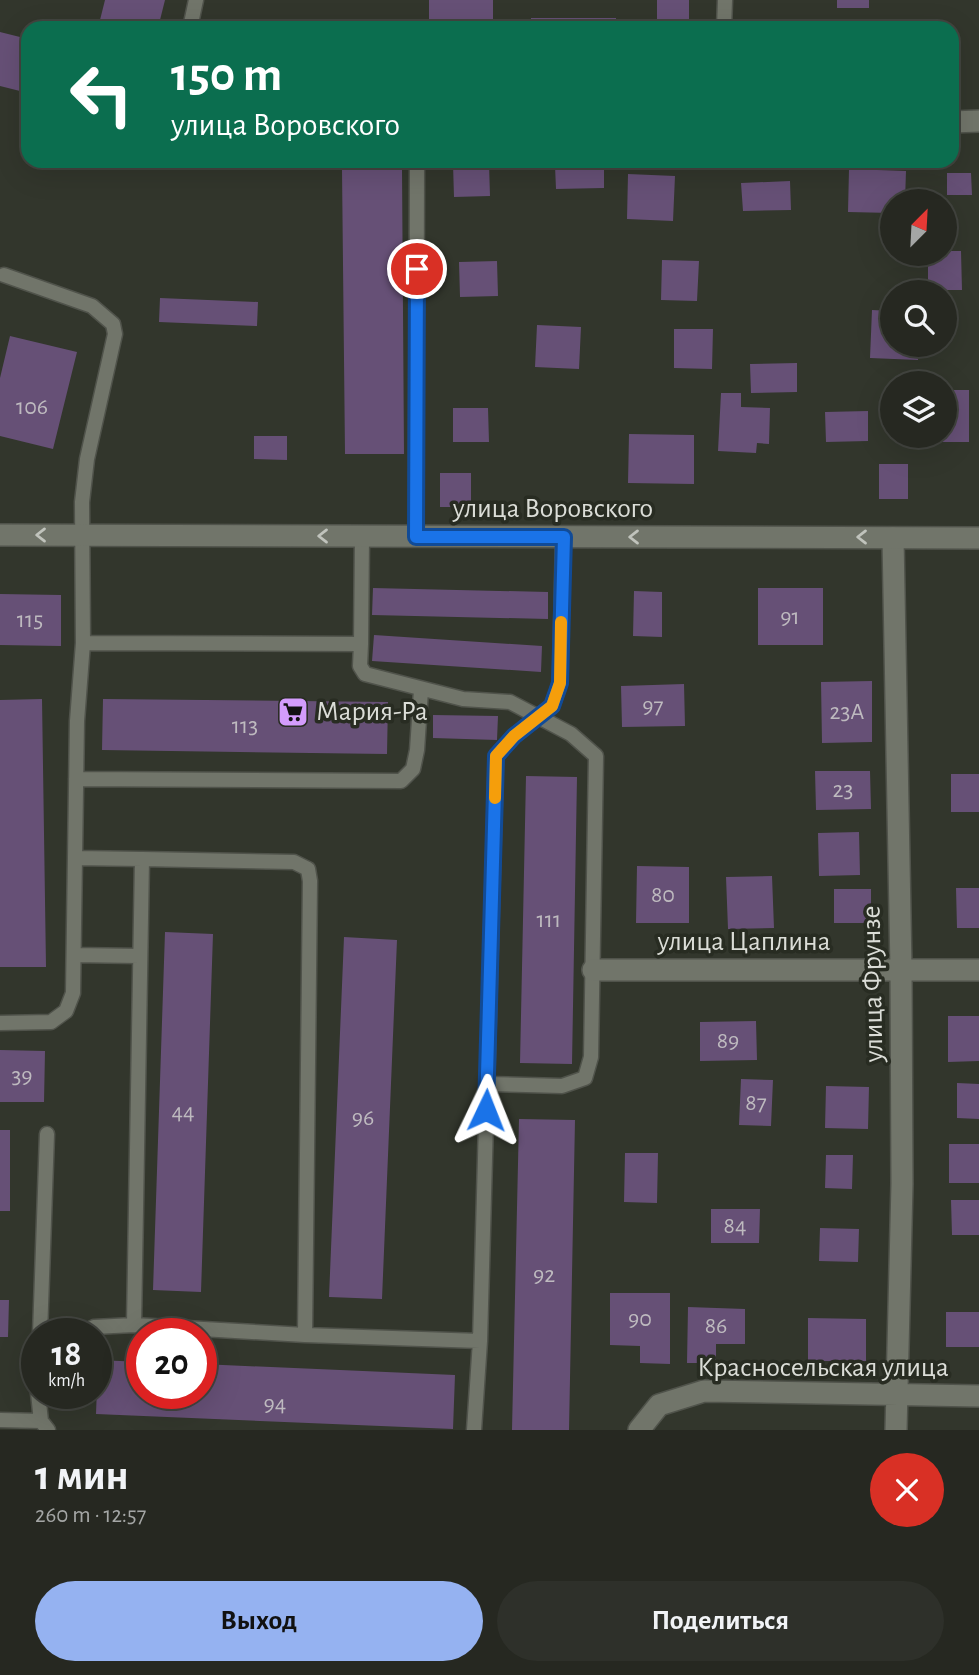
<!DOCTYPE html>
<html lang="ru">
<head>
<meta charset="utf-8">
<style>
	body { margin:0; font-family:"Alegreya Sans",sans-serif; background:#2e302a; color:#f1f3f6; height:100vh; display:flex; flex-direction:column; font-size:26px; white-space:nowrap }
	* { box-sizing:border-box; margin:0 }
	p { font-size:23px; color:#a4a6a5 }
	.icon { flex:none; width:38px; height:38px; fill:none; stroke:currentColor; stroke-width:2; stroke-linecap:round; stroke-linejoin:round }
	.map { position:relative; height:1430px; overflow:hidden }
	.drawer { display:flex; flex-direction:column; background:#262821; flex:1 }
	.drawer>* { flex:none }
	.hud { position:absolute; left:21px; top:21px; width:938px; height:147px; border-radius:21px; box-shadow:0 7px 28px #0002,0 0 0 2px #42443f; background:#0b6e4f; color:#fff; overflow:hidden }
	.needle { width:46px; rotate:24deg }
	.controls { position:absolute; left:880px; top:189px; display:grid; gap:14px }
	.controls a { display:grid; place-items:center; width:77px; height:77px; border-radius:50%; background:#262821; box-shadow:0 7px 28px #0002,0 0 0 2px #42443f; font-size:35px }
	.speed { position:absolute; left:21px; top:1318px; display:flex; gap:14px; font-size:35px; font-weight:700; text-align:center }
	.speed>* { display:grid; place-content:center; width:91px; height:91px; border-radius:50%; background:#262821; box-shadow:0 7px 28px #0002,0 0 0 2px #42443f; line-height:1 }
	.speed small { font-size:18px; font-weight:400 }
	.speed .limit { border:10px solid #d22; background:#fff; color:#111 }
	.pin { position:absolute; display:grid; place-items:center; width:60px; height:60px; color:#fff; margin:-30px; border:4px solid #fff; border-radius:50%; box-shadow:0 2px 7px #0007 }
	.me { position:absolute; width:77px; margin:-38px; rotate:2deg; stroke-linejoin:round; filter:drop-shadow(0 0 5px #0008) }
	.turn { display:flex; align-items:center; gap:24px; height:147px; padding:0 35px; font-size:32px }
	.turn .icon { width:91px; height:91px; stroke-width:2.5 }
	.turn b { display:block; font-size:49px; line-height:60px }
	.round { display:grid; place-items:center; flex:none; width:74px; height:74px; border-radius:37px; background:#2e302a }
	.summary { display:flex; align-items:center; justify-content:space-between; height:119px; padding:0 35px }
	h1 { font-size:42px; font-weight:700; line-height:52px }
	.primary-button { display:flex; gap:14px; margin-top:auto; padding:14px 35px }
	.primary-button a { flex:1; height:80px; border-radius:42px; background:#95b2f1; color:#111; font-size:28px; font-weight:700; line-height:80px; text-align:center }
	.primary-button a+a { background:#2e302a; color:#f1f3f6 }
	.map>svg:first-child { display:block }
	.building { fill:#665076 }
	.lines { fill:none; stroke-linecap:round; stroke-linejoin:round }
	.lane-casing { stroke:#50534b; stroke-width:17 }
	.street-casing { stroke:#50534b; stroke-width:24 }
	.secondary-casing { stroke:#50534b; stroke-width:24 }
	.lane { stroke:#71756a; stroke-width:14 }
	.street { stroke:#71756a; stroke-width:21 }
	.secondary { stroke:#71756a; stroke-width:21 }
	.oneway { stroke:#c0c3bc }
	.route-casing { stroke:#114b97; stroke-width:18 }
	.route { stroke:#1a73e8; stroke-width:12 }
	.slow { stroke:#f59e0b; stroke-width:12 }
	.labels { text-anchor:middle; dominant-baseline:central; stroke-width:7; stroke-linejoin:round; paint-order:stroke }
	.number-label { font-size:24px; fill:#bebabf }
	.street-label { font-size:28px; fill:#dbddd7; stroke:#282c22 }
	.poi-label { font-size:28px; fill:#dbddd7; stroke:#282c22; text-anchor:start }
</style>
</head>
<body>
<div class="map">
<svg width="979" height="1430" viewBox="0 0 979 1430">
	<rect width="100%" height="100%" fill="#32362c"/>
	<path class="building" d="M105,0H165L158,28H98Z
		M429,0H493V28H429Z
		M657,0H689V27H657Z
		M837,0H869V8H837Z
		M531,18H616V28H531Z
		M0,32L28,39V93L0,86Z
		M953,96H958L959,117H953Z
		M453,164H489L490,196L454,197Z
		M604,165V188L556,189L555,166Z
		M402,169L404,454H345L342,170Z
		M849,169L906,171L905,201H892V213L848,212Z
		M947,173H971L972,195H947Z
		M628,174L675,176L673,221L627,219Z
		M790,181L791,210L743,211L741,183Z
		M945,251H961L962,290H928V254H945Z
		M662,260L699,261L697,301L661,300Z
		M497,261L498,296L460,297L459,262Z
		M160,298L258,302L257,326L159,322Z
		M872,310L892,311V345H919L918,360L870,358Z
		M537,325L581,327L579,369L535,367Z
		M674,329H713L712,369L674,368Z
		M10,336L77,352L53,449L0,436V378Z
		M797,363V392L751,393L750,364Z
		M945,390H969V442H931V436H945Z
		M721,393H741V407L770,408L769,444L757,443L756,453L718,451Z
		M453,408H488L489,442H453Z
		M868,411V441L826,442L825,412Z
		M629,434L694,435V484L628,483Z
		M254,436H287V460L254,459Z
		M879,464H908V499H879Z
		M440,473H471V507H440Z
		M373,588L548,592V619L372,615Z
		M758,588H823V645H758Z
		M634,591L662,592V637L633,636Z
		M0,594L61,595V646L0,645Z
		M374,635L542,646L541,672L372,661Z
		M872,681V742L822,743L821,682Z
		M684,684L685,726L622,727L621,686Z
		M42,699L46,967H0V700Z
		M103,699L388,702L387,754L102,750Z
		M433,715L498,716L497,740L433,738Z
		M815,771H870L871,809L816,810Z
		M951,774H979V812H951Z
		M526,776L577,777L572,1064L520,1063Z
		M859,832L860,875L819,876L818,833Z
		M637,866L689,867V923H636Z
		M772,876L774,928L728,929L726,877Z
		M956,888H979V928H957Z
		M834,889H871V923H834Z
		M165,932L213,934L201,1292L153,1290Z
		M344,937L397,940L382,1299L329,1297Z
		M948,1016H979V1061L948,1062Z
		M756,1021L757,1060L700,1061V1022Z
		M0,1050L45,1051L44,1102H0Z
		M741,1079L773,1080L771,1126L739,1125Z
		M957,1083L979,1084V1119L957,1118Z
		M826,1086L869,1087L868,1129L825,1128Z
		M519,1119L575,1120L569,1430H512Z
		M0,1130H10V1211H0Z
		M949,1144H979V1183H949Z
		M625,1153H658L657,1203L624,1202Z
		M826,1155H853L852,1189L825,1188Z
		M951,1200H979V1235H952Z
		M711,1209H760L759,1243H711Z
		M820,1228L859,1229L858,1262L819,1261Z
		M610,1293H670V1364L640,1363V1346L610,1345Z
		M0,1300H9L8,1337H0Z
		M688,1307L745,1309V1344H716V1363H687Z
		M946,1312H979V1347H946Z
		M808,1318L866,1319V1361H808Z
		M98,1360L142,1362V1393H201V1364L455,1375L453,1429L96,1414Z"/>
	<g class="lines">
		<g class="lane-casing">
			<path id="lane" d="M190,28L196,0
				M724,28L725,0
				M416,537L417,161
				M83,643L361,644L362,536
				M361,644L360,666L365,674L463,699L510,702L571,734L596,756L591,1057L585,1078L562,1086L487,1084
				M76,779L401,781L413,769L417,750L421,690
				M75,858L142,859
				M74,955L139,956
				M0,1023L51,1022L66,1011L73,993L77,721L83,643L82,502L87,459L115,334L113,324L92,306L4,275
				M134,1325L305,1335L480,1341
				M40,1334L47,1134
				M80,1334L94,1327L134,1325L142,859L294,862L308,869L310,881L305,1335
				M38,1393L41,1421L48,1430
				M0,1420L41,1421
				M474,1430L480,1341L496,756L514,736L552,706L560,683L563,537"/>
		</g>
		<g class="street-casing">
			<path id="street" d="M952,122L979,121
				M893,538L901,969L902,1184L896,1430
				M593,970H979
				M639,1430L659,1405L704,1391L979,1396"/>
		</g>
		<g class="secondary-casing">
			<path id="secondary" d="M0,535L979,538"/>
		</g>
		<use href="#lane" class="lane"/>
		<use href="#street" class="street"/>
		<use href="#secondary" class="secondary"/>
	</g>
	<defs><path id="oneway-chevron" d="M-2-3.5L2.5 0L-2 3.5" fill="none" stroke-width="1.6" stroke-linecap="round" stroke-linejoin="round" transform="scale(1.75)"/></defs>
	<g class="oneway">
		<use href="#oneway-chevron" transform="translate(41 535) rotate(-180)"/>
		<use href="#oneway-chevron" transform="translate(323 536) rotate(180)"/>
		<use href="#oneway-chevron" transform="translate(634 537) rotate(-180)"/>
		<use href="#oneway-chevron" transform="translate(862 537) rotate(-180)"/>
	</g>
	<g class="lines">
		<g class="route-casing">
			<path id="route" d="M417,269L416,537H564L560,683L552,706L514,736L496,756L486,1110"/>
		</g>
		<use href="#route" class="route"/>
		<path class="slow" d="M495,798L496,756L514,736L552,706L560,683L561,622"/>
	</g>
	<defs>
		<g id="supermarket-square" transform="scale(1.575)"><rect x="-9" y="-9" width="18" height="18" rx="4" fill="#d39cfc" stroke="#282c22"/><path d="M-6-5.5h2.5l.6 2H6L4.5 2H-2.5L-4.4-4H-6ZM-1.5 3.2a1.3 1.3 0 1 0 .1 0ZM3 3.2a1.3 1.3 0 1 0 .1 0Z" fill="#111"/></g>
	</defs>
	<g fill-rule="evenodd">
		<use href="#supermarket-square" x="293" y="712"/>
	</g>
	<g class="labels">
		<g class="number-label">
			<text x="32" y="407">106</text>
			<text x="790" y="617">91</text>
			<text x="30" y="620">115</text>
			<text x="653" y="706">97</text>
			<text x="847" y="712">23А</text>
			<text x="245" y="726">113</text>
			<text x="843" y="790">23</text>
			<text x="663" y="895">80</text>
			<text x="549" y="920">111</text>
			<text x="728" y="1041">89</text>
			<text x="22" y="1076">39</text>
			<text x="756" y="1103">87</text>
			<text x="183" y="1112">44</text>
			<text x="363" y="1118">96</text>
			<text x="735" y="1226">84</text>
			<text x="544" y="1275">92</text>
			<text x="640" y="1319">90</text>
			<text x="716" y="1326">86</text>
			<text x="275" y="1404">94</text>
		</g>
		<g class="street-label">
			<text x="553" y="509">улица Воровского</text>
			<text x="744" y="942">улица Цаплина</text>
			<text transform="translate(873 984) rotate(-91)">улица Фрунзе</text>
			<text x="823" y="1368">Красносельская улица</text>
		</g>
		<g class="poi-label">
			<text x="316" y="712">Мария-Ра</text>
		</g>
	</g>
</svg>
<div class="controls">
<a><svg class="needle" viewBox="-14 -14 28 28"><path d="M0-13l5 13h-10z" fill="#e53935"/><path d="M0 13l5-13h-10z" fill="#a4a6a5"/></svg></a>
<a><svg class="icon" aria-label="search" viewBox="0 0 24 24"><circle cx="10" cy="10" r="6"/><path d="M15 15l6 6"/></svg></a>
<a><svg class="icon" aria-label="layers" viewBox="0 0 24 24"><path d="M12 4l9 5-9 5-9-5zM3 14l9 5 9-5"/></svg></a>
</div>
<div class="speed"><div>18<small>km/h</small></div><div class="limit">20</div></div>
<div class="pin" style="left:417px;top:269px;background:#d93025"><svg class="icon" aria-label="arrive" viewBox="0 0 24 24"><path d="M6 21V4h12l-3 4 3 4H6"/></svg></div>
<svg class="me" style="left:486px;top:1110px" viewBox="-20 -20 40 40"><path d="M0-17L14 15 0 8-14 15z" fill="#1a73e8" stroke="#fff" stroke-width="4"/></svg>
<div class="hud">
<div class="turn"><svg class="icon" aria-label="left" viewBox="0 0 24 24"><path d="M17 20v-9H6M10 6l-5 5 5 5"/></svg><div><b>150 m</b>улица Воровского</div></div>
</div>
</div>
<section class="drawer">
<div class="summary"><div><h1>1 мин</h1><p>260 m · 12:57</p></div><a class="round" style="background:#d93025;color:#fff"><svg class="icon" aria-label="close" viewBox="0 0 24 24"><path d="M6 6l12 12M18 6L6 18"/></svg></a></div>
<div class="primary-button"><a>Выход</a><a>Поделиться</a></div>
</section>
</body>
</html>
